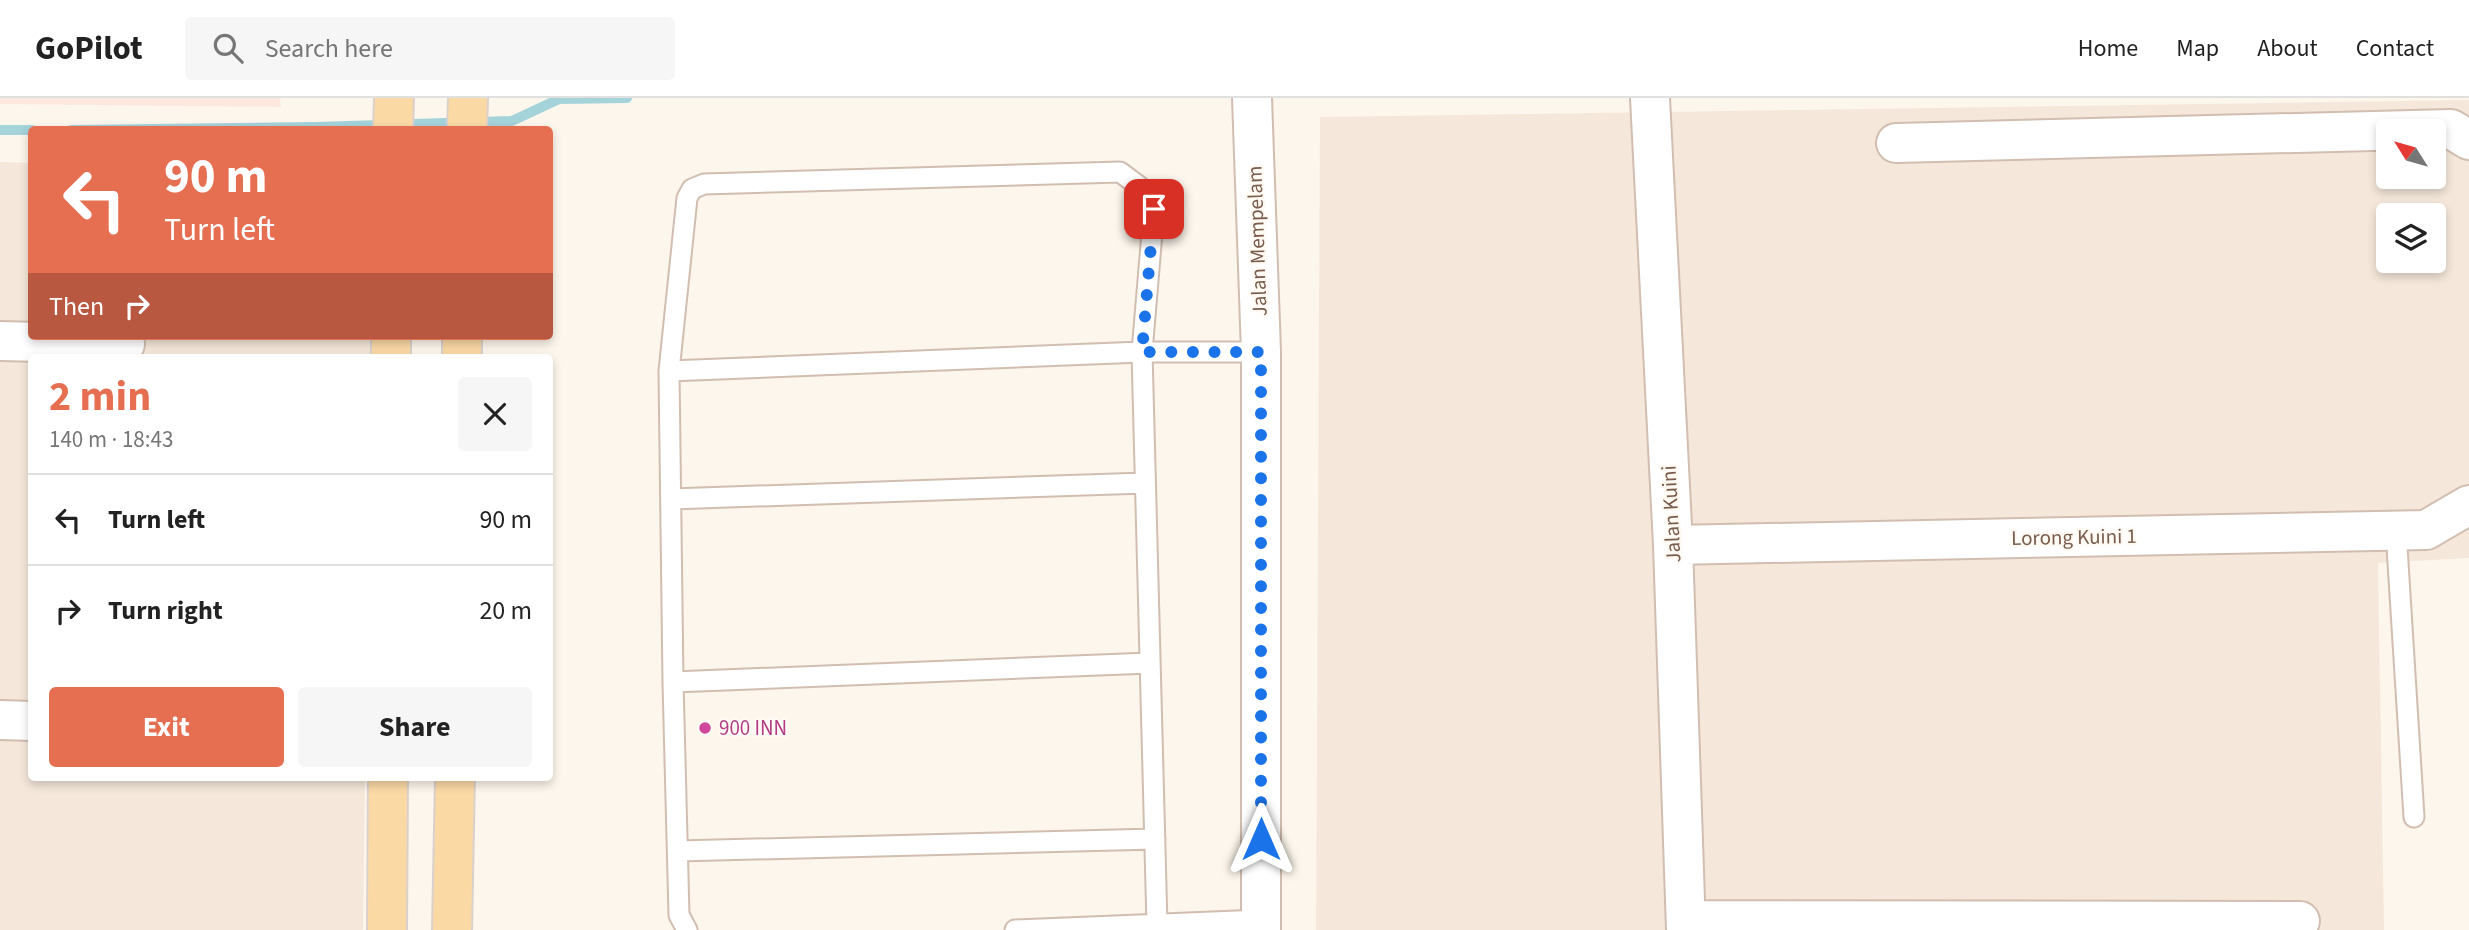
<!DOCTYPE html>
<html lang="en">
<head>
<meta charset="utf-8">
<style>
	body { margin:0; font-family:"Source Sans 3",sans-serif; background:#f6f6f6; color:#222; height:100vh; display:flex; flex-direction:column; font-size:26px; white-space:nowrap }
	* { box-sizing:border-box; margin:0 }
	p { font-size:23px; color:#767676 }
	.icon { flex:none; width:38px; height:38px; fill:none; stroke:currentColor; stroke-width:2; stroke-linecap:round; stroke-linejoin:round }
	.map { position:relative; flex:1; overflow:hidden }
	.drawer { position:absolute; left:28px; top:256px; width:525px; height:427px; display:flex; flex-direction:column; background:#fff; border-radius:7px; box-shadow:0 4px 10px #0003 }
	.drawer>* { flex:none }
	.hud { position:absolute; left:28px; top:28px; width:525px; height:214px; border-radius:7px; box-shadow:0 4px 10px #0003; background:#e76f51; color:#fff; overflow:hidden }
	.needle { width:46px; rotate:307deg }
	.tools { position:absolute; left:2376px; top:21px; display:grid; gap:14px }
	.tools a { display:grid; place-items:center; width:70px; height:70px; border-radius:7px; background:#fff; box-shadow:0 4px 10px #0003; font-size:35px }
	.pin { position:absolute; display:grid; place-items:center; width:60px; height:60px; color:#fff; margin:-30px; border-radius:14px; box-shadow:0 4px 10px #0006 }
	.me { position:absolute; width:77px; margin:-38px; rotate:0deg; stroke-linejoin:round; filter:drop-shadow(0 0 5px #0008) }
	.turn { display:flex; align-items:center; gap:24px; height:147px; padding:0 21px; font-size:32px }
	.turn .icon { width:91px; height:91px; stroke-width:2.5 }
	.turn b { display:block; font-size:49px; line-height:60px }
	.then { display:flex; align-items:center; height:66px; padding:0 21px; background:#0003; gap:14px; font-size:26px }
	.round { display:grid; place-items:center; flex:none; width:74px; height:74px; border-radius:7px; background:#f6f6f6 }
	.summary { display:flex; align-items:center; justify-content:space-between; height:119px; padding:0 21px }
	h1 { font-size:42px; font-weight:700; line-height:52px; color:#e76f51 }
	.primary-button { display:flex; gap:14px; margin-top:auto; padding:14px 21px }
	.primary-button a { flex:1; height:80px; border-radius:7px; background:#e76f51; color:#fff; font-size:28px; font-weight:700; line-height:80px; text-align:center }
	.primary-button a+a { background:#f6f6f6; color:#222 }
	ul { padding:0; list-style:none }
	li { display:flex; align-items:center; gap:21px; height:91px; padding:0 21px; border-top:2px solid #e0e0e0 }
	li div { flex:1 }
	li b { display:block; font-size:26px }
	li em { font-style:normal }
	header { display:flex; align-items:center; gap:42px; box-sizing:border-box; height:98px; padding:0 35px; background:#fff; border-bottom:2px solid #e0e0e0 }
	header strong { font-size:33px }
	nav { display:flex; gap:38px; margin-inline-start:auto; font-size:24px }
	.search { width:490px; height:63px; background:#f6f6f6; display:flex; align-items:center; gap:18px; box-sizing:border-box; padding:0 24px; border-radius:7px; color:#767676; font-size:26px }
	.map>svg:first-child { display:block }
	.residential { fill:#f5e8da; fill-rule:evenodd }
	.commercial { fill:#fde8e0 }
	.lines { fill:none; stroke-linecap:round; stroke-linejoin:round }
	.stream { stroke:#a5d3da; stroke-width:10 }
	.lane-casing { stroke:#d1beb0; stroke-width:23 }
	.street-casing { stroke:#d1beb0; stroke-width:42 }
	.primary-casing { stroke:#dad1cd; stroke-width:42 }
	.lane { stroke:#fff; stroke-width:19 }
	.street { stroke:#fff; stroke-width:38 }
	.primary { stroke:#fbd9a5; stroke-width:38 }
	.route { stroke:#1a73e8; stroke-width:12; stroke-dasharray:0 21.6 }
	.hotel-dot { fill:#d1479c; stroke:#fffaf3; stroke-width:2.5 }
	.labels { text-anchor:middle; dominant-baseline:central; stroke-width:5; stroke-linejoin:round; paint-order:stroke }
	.street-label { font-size:21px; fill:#7a5c4d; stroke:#fffaf3 }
	.hotel-label { font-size:21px; fill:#b23c85; stroke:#fffaf3; text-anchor:start }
</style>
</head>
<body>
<header>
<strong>GoPilot</strong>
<div class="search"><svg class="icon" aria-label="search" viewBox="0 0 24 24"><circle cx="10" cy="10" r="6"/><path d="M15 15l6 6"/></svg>Search here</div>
<nav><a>Home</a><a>Map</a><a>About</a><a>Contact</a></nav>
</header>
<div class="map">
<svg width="2469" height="832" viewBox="0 0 2469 832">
	<rect width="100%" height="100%" fill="#fdf6ec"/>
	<path class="residential" d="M2469,2V460L2378,465L2384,832H1316L1320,19ZM2389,33H2434V79H2389ZM2389,117H2434V163H2389Z
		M0,64L31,65L32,238H371V259H32V679H365L363,832H0Z"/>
	<path class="commercial" d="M0,0H280L281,9L0,6Z"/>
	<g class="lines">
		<path class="stream" d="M0,32H32
			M71,32L315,29L512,23L559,1L627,0"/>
		<g class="lane-casing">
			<path id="lane" d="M669,273L1142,254H1261
				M671,401L1145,385
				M2396,433L2414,719
				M673,584L1150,565
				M678,753L1155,741
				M687,832L679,817L673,584L669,273L687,100L692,91L704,86L1120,74L1140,89L1154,111L1142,254L1157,827
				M1015,832L1261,822"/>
		</g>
		<g class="street-casing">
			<path id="street" d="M1252,0L1261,254V832
				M1650,0L1673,447L1686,832
				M1896,45L2451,31L2469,42
				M0,243L125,246
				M1673,447L2426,432L2469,407
				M0,622L32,623
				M1686,822L2300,823"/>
		</g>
		<g class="primary-casing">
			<path id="primary" d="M393,32L394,0
				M467,32L468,0
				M391,259V238
				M462,259V238
				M387,832L388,679
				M452,832L455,679"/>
		</g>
		<use href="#lane" class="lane"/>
		<use href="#street" class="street"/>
		<use href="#primary" class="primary"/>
	</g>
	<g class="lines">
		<path class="route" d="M1154,111L1142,254H1261V741"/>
	</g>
	<circle class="hotel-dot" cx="705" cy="630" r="7"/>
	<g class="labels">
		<g class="street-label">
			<text transform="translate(1257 143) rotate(-92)">Jalan Mempelam</text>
			<text transform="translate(1671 416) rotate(-93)">Jalan Kuini</text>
			<text transform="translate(2074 439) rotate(-1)">Lorong Kuini 1</text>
		</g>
		<g class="hotel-label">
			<text x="719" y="630">900 INN</text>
		</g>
	</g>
</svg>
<div class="tools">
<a><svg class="needle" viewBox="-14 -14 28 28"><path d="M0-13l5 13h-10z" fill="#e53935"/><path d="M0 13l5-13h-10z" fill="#767676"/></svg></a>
<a><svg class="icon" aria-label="layers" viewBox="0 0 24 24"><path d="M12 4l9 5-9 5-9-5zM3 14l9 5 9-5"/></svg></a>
</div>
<div class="pin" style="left:1154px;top:111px;background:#d93025"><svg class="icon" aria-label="arrive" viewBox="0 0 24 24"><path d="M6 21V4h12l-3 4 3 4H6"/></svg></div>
<svg class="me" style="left:1261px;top:741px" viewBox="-20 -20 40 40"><path d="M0-17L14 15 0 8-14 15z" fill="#1a73e8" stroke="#fff" stroke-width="4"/></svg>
<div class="hud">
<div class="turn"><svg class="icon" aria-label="left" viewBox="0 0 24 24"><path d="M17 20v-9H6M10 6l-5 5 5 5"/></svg><div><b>90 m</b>Turn left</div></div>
<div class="then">Then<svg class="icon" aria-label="right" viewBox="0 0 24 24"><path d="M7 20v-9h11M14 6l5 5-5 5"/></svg></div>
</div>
<section class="drawer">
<div class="summary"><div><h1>2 min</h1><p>140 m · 18:43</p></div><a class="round"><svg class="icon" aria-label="close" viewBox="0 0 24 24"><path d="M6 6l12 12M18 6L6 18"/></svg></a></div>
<ul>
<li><svg class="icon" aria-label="left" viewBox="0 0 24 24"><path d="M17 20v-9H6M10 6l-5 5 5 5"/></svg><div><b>Turn left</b></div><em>90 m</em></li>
<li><svg class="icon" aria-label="right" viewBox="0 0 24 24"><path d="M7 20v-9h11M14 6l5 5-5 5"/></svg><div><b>Turn right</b></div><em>20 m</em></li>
</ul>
<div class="primary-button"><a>Exit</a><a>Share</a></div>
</section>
</div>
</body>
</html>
